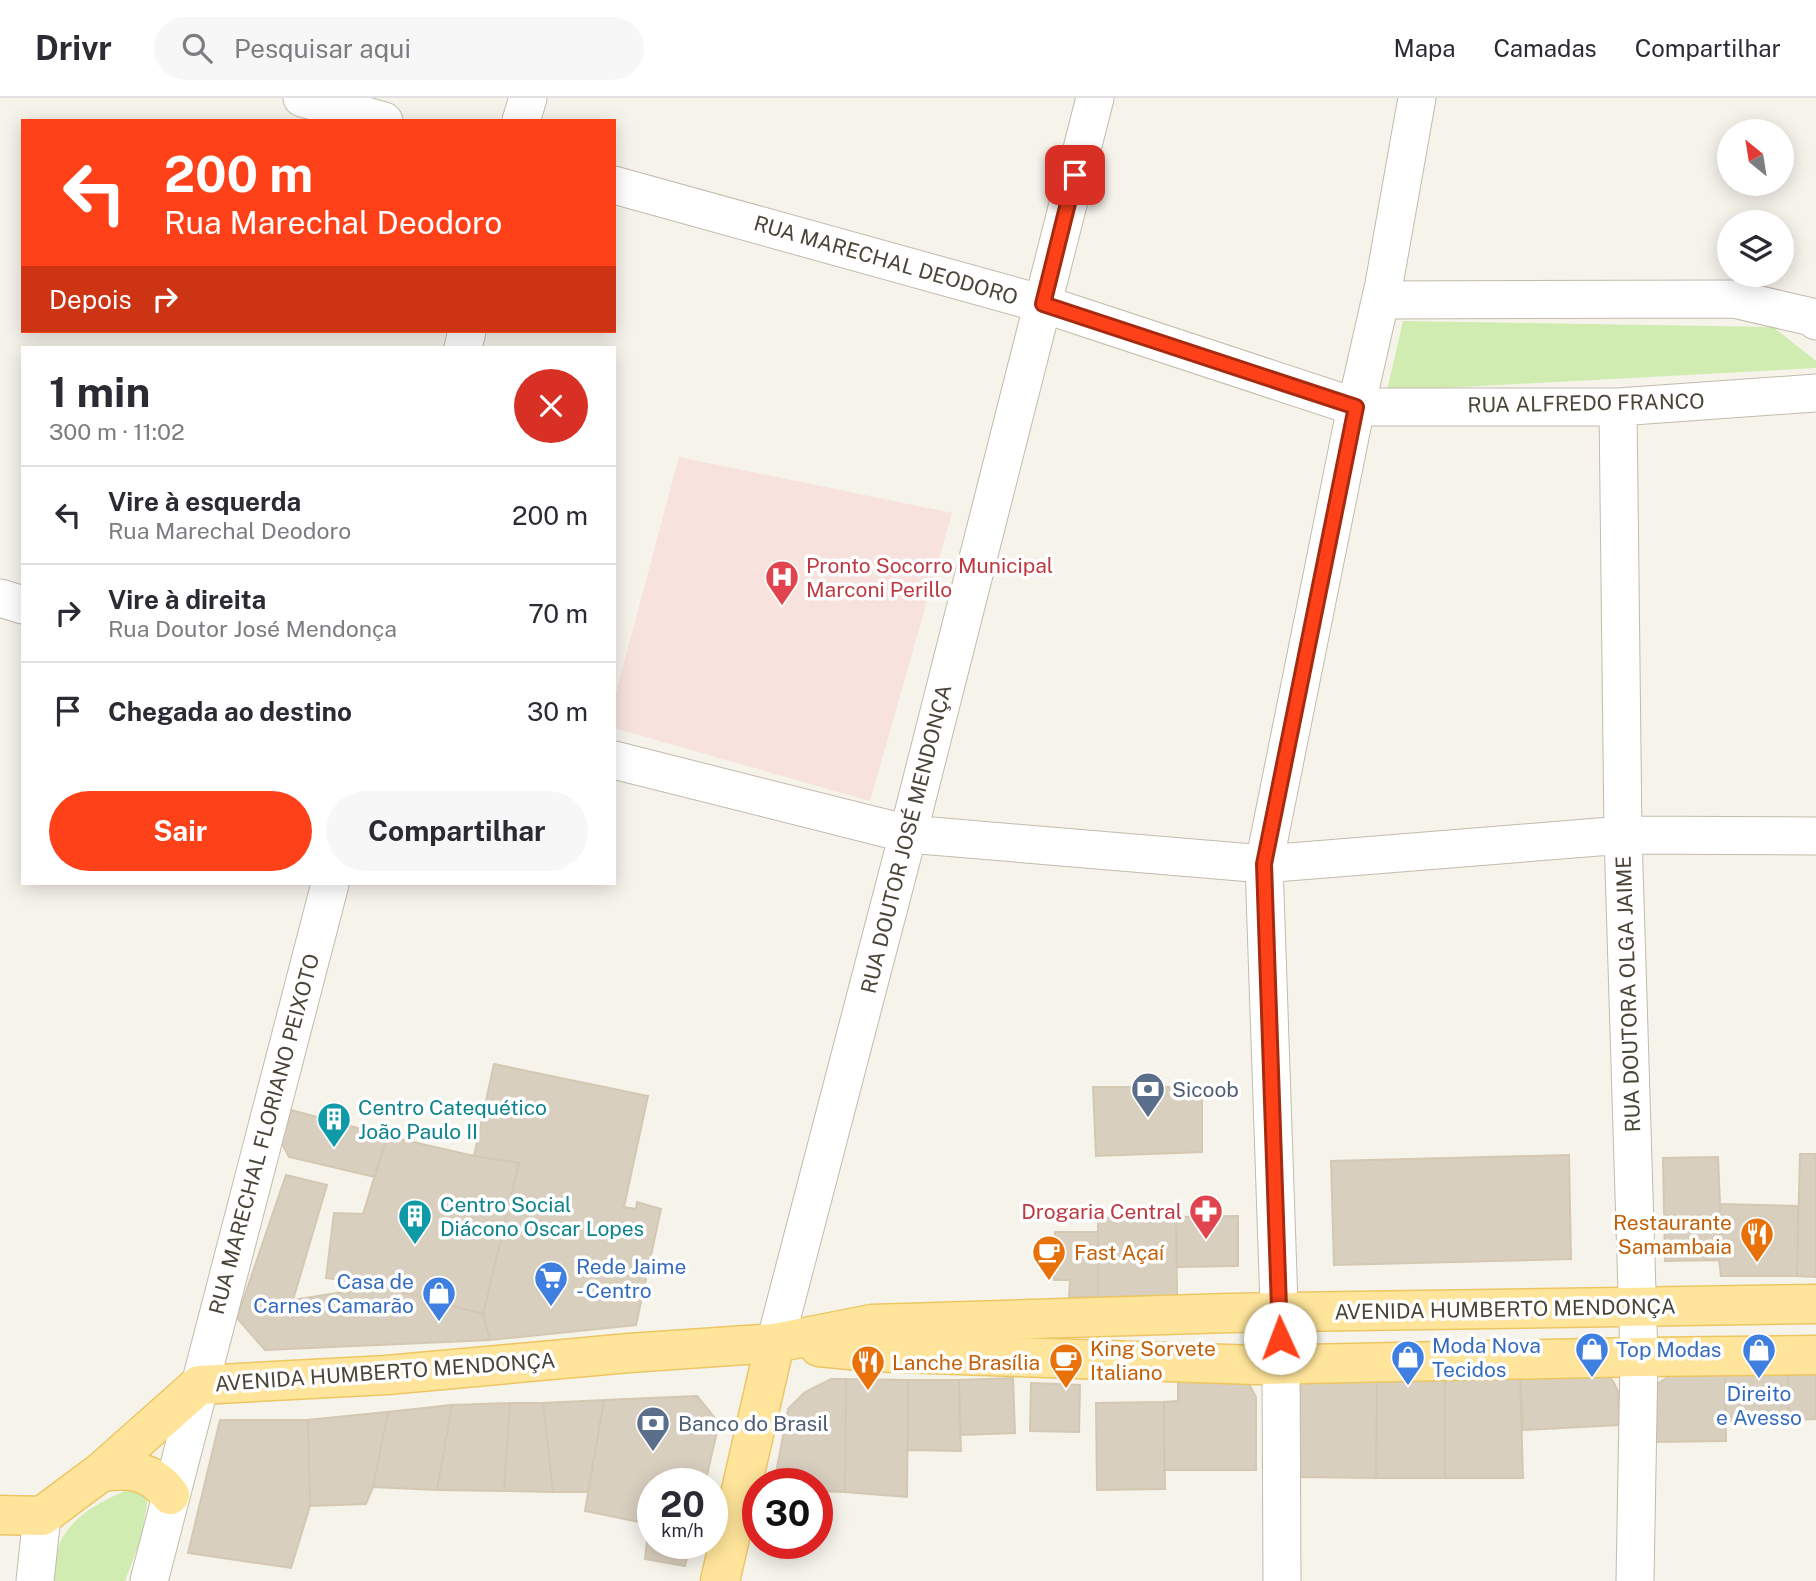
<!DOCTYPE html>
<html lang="pt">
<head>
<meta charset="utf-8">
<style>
	body { margin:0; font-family:"Public Sans",sans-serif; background:#f7f7f7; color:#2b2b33; height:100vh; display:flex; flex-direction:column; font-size:26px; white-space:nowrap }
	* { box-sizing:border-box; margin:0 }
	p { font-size:23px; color:#7c7c81 }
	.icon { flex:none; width:38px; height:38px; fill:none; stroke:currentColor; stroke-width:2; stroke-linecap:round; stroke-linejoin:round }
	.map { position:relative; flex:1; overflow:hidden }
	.drawer { position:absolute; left:21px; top:248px; width:595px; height:539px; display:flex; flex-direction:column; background:#fff; border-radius:0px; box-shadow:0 4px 18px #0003 }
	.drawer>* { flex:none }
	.hud { position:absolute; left:21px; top:21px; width:595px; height:214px; border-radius:0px; box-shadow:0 4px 18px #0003; background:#ff4119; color:#fff; overflow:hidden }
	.needle { width:46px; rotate:330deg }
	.buttons { position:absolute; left:1717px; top:21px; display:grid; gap:14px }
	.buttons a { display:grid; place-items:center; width:77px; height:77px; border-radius:50%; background:#fff; box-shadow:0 4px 18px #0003; font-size:35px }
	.speed { position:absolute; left:637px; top:1370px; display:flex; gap:14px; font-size:35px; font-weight:700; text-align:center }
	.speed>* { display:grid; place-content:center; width:91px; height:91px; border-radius:50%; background:#fff; box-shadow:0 4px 18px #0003; line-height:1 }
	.speed small { font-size:18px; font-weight:400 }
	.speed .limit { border:10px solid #d22; background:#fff; color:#111 }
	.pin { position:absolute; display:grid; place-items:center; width:60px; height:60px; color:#fff; margin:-30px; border-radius:14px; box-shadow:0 4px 10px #0006 }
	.me { position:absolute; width:77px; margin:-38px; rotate:358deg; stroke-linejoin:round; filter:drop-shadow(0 0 5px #0008) }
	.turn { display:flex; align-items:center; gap:24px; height:147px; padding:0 28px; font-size:32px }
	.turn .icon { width:91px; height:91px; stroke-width:2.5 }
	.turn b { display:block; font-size:49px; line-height:60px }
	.then { display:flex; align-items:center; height:66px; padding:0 28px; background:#0003; gap:14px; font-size:26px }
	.round { display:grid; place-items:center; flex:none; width:74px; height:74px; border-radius:37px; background:#f7f7f7 }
	.overview { display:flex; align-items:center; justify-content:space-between; height:119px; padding:0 28px }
	h1 { font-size:42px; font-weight:700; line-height:52px }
	.cta { display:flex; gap:14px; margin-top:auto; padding:14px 28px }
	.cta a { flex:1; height:80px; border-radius:42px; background:#ff4119; color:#fff; font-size:28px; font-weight:700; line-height:80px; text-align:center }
	.cta a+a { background:#f7f7f7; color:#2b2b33 }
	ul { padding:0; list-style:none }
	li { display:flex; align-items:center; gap:21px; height:98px; padding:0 28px; border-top:2px solid #e1e1e2 }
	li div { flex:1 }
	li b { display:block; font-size:26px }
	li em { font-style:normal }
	header { display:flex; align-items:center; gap:42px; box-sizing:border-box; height:98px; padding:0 35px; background:#fff; border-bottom:2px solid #e1e1e2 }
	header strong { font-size:33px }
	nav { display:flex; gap:38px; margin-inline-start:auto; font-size:24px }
	.search { width:490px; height:63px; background:#f7f7f7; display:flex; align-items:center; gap:18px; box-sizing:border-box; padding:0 24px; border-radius:38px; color:#7c7c81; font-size:26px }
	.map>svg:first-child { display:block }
	.medical { fill:#f7e2de }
	.green { fill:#d0ecb1 }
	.building { fill:#d9cfbf; stroke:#d4c8b2; stroke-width:2 }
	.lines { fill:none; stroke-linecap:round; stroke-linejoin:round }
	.minor-casing { stroke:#c3bbac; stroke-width:39 }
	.major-casing { stroke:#ecc663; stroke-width:41 }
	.minor { stroke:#fff; stroke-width:37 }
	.major { stroke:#ffe59b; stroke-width:38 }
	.route-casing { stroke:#a62a10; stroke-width:18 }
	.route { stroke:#ff4119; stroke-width:12 }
	.labels { text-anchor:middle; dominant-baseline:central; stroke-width:7; stroke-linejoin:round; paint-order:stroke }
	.street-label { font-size:21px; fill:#4b4438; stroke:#fff }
	.health-label { font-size:21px; fill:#be3a42; stroke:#fff; text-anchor:start }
	.service-label { font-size:21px; fill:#4e5e75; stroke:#fff; text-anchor:start }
	.culture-label { font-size:21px; fill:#0d838f; stroke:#fff; text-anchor:start }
	.food-label { font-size:21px; fill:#c56008; stroke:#fff; text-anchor:start }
	.shop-label { font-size:21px; fill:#366cbe; stroke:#fff; text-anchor:start }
</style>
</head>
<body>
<header>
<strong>Drivr</strong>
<div class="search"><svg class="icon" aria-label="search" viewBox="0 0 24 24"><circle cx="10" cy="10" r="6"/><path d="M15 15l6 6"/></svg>Pesquisar aqui</div>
<nav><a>Mapa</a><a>Camadas</a><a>Compartilhar</a></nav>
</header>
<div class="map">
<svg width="1816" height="1483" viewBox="0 0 1816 1483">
	<rect width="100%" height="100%" fill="#f6f3eb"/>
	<path class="medical" d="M679,359L952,415L870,703L614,630V602Z"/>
	<path class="green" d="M1403,223L1773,229L1816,263V270L1387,293Z
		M137,1388L148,1400L141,1441L125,1483H53C54,1474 53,1464 56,1456C66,1418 103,1402 137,1388Z"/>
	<path class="building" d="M494,966L648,998L624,1109L636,1111L637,1104L661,1111L636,1227L490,1242L483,1216L519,1065L474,1058Z
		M1093,989H1202V1054L1096,1058Z
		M291,1012L387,1038L375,1079L289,1059L281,1044Z
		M387,1038L474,1058L519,1065L483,1216L380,1188L326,1180L334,1115L363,1116Z
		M1800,1056H1816V1179L1797,1178Z
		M1569,1057L1571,1161L1334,1167L1331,1063Z
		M1718,1059L1720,1106L1719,1162L1665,1163L1663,1060Z
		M286,1077L327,1087L293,1202L380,1188L483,1216L490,1242L265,1252L237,1220Z
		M1720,1106L1798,1108L1797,1178H1721L1719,1162Z
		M1238,1118V1168L1177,1169L1176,1119Z
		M1176,1119L1177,1198L1098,1199V1120Z
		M1055,1134H1098V1199H1069L1070,1182H1054Z
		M1605,1275L1613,1283L1618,1293L1620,1327L1523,1332L1520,1277Z
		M1788,1275V1322L1726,1323L1725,1276Z
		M1788,1275H1816V1321L1788,1322Z
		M1725,1276L1726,1343L1652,1344L1657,1286L1671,1277Z
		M1520,1277L1523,1380H1445V1280Z
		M1013,1280L1015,1335L960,1337L959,1282Z
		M1445,1280V1380H1376L1377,1281Z
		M831,1281H846L845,1394L817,1393V1386H774L788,1311L805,1294Z
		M846,1281L908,1282L907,1399L845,1394Z
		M1300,1281H1377L1376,1380L1299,1379Z
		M908,1282H959L961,1353L908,1352Z
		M1247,1282L1256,1299V1372H1164V1304L1178,1303V1283Z
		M1031,1285L1080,1287L1079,1334L1030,1333Z
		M697,1298L719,1325L705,1386H653V1446H690L685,1468L645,1461L649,1426L585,1413L604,1302Z
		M604,1302L588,1394H553L543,1305Z
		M1164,1304L1165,1391L1097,1392L1096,1305Z
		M510,1305H543L553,1394L504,1393Z
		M510,1305L504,1393L437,1392L452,1307Z
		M452,1307L437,1392L373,1389L388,1314Z
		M388,1314L373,1389L366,1406L310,1408L308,1322Z
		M220,1322H308L310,1408L291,1470L188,1455Z"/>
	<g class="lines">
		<g class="minor-casing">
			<path id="minor" d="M302,0L384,23
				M521,23L528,0
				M614,87L1043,206L1356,309H1618L1816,295
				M1381,202L1734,201L1812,219L1816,223
				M463,250L467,233
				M1618,309L1623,737L1639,1259L1635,1483
				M0,500L23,507
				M614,662L908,736L1264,766L1623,737L1816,738
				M775,1245L908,736L1095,0
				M35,1483L42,1418
				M149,1483L330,786
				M1282,1483L1281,1266L1264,766L1356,309L1384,186L1417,0"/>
		</g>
		<g class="major-casing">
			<path id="major" d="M819,1249L870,1254L1257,1267L1639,1259L1816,1257
				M101,1374C130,1370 151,1372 170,1397
				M0,1417L42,1418L101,1374L199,1287L387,1277L629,1255L775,1245L872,1226L1229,1215L1816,1206
				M720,1483L775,1245"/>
		</g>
		<use href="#minor" class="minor"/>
		<use href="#major" class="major"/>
	</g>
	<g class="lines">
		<g class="route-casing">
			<path id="route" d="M1075,77L1043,206L1356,309L1264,766L1280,1240"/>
		</g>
		<use href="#route" class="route"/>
	</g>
	<defs>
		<g id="hospital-pin" transform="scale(1.75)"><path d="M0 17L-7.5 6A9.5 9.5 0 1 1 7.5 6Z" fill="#e0444e" stroke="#fff"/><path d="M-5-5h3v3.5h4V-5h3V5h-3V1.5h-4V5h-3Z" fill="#fff"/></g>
		<g id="bank-pin" transform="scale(1.75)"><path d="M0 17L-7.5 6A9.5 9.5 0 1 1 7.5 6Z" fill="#5c6f8a" stroke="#fff"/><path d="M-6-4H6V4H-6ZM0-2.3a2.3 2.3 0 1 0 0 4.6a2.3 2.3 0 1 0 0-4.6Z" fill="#fff"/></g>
		<g id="building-pin" transform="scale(1.75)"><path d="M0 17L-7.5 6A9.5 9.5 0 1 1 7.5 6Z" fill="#0f9aa8" stroke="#fff"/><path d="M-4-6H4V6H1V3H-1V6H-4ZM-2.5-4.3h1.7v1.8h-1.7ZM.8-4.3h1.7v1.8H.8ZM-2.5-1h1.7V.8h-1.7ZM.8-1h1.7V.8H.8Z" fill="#fff"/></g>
		<g id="pharmacy-pin" transform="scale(1.75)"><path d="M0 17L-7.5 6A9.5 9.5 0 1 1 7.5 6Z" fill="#e0444e" stroke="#fff"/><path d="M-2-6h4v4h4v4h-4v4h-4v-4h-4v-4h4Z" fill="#fff"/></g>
		<g id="restaurant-pin" transform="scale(1.75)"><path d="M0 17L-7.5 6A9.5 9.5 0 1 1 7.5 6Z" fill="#e8710a" stroke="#fff"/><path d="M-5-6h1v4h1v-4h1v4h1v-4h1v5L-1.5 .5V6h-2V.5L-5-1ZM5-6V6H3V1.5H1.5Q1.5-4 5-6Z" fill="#fff"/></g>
		<g id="cafe-pin" transform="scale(1.75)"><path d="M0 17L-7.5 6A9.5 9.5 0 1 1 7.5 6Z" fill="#e8710a" stroke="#fff"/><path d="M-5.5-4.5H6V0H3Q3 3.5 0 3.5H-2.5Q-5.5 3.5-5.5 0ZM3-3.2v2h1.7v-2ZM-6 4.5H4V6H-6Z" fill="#fff"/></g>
		<g id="supermarket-pin" transform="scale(1.75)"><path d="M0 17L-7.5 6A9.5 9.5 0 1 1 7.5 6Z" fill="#3f7fe0" stroke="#fff"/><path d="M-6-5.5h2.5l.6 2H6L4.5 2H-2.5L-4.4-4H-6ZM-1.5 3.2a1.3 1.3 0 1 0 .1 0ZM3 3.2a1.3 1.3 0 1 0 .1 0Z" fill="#fff"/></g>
		<g id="shop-pin" transform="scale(1.75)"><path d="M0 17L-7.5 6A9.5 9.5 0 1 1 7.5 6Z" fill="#3f7fe0" stroke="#fff"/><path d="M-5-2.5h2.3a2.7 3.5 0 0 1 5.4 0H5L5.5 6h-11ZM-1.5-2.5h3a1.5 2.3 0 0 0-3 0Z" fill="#fff"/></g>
	</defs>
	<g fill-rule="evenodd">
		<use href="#hospital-pin" x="782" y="479"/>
		<use href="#bank-pin" x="1148" y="991"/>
		<use href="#building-pin" x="334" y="1021"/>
		<use href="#pharmacy-pin" x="1206" y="1113"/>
		<use href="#building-pin" x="415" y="1118"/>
		<use href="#restaurant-pin" x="1757" y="1136"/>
		<use href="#cafe-pin" x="1049" y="1154"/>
		<use href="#supermarket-pin" x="551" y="1180"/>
		<use href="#shop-pin" x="439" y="1195"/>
		<use href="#shop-pin" x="1592" y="1251"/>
		<use href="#shop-pin" x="1759" y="1252"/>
		<use href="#shop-pin" x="1408" y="1259"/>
		<use href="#cafe-pin" x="1066" y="1262"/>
		<use href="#restaurant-pin" x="868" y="1264"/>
		<use href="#bank-pin" x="653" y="1325"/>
	</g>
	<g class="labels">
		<g class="street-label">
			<text transform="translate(886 162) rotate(16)">RUA MARECHAL DEODORO</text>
			<text transform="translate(1586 305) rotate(-1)">RUA ALFREDO FRANCO</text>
			<text transform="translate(906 741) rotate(-76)">RUA DOUTOR JOSÉ MENDONÇA</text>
			<text transform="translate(1628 896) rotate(-92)">RUA DOUTORA OLGA JAIME</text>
			<text transform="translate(264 1036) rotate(-75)">RUA MARECHAL FLORIANO PEIXOTO</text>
			<text transform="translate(1505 1211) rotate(-1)">AVENIDA HUMBERTO MENDONÇA</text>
			<text transform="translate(385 1274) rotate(-4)">AVENIDA HUMBERTO MENDONÇA</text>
		</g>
		<g class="health-label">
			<text x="806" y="467">Pronto Socorro Municipal<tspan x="806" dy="24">Marconi Perillo</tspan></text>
			<text x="1182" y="1113" text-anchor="end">Drogaria Central</text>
		</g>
		<g class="service-label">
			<text x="1172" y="991">Sicoob</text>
			<text x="678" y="1325">Banco do Brasil</text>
		</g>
		<g class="culture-label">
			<text x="358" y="1009">Centro Catequético<tspan x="358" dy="24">João Paulo II</tspan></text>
			<text x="440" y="1106">Centro Social<tspan x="440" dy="24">Diácono Oscar Lopes</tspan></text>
		</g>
		<g class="food-label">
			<text x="1732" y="1124" text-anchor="end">Restaurante<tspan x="1732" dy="24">Samambaia</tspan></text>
			<text x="1074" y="1154">Fast Açaí</text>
			<text x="1090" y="1250">King Sorvete<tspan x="1090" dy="24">Italiano</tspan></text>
			<text x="892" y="1264">Lanche Brasília</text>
		</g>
		<g class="shop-label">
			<text x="576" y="1168">Rede Jaime<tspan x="576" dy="24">- Centro</tspan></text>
			<text x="414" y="1183" text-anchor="end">Casa de<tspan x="414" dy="24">Carnes Camarão</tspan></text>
			<text x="1432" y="1247">Moda Nova<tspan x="1432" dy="24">Tecidos</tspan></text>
			<text x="1616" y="1251">Top Modas</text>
			<text x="1759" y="1295" text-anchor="middle">Direito<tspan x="1759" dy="24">e Avesso</tspan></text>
		</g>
	</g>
</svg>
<div class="buttons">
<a><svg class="needle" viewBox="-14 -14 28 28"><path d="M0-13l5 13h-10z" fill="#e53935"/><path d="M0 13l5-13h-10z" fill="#7c7c81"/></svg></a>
<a><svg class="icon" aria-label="layers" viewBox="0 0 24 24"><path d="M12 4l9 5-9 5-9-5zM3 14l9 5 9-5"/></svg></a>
</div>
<div class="speed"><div>20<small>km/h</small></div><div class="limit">30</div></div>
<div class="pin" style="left:1075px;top:77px;background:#d93025"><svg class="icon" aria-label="arrive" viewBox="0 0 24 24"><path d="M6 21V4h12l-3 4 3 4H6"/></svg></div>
<svg class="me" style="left:1280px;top:1240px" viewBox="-20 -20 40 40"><circle r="19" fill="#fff"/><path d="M0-13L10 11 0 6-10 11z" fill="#ff4119"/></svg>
<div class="hud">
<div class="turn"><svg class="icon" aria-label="left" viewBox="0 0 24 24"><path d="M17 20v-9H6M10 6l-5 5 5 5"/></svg><div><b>200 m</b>Rua Marechal Deodoro</div></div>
<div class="then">Depois<svg class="icon" aria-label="right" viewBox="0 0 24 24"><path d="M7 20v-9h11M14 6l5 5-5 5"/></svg></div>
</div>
<section class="drawer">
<div class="overview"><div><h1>1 min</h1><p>300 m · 11:02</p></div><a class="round" style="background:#d93025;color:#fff"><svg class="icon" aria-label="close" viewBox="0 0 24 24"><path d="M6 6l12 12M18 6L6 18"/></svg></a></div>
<ul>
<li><svg class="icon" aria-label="left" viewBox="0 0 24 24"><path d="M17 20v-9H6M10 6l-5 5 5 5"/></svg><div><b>Vire à esquerda</b><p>Rua Marechal Deodoro</p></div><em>200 m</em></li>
<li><svg class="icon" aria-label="right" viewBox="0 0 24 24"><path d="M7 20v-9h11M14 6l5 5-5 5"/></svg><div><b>Vire à direita</b><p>Rua Doutor José Mendonça</p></div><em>70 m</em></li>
<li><svg class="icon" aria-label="arrive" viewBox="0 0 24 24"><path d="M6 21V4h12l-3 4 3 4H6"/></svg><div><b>Chegada ao destino</b></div><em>30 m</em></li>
</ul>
<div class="cta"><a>Sair</a><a>Compartilhar</a></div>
</section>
</div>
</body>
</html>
